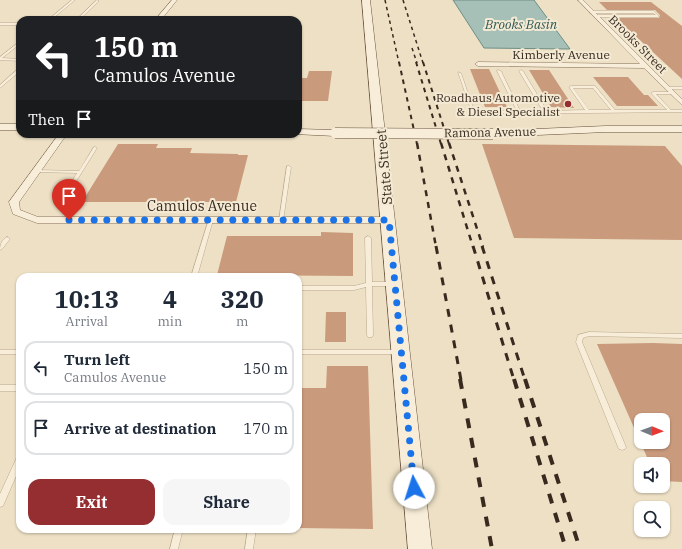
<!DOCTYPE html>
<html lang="en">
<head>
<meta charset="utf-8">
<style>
	body { margin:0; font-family:"IBM Plex Serif",serif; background:#f6f6f7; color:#1f2937; height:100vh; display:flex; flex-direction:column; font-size:15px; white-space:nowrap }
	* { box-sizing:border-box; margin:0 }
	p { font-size:13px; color:#747a83 }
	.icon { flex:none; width:22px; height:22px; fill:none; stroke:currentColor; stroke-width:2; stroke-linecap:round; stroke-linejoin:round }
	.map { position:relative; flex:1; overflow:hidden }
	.sheet { position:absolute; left:16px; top:273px; width:286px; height:260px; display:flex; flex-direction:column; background:#fff; border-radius:12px; box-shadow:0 1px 3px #0004 }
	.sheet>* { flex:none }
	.guide { position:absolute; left:16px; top:16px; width:286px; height:122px; border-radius:12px; box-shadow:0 1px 3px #0004; background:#202124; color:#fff; overflow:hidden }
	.needle { width:26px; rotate:91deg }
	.tools { position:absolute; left:634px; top:413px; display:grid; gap:8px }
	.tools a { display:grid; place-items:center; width:36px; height:36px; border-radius:8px; background:#fff; box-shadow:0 1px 3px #0004; font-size:20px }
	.pin { position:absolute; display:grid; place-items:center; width:34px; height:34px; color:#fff; margin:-41px -17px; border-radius:50% 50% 50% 0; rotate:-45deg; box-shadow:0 0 4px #0007 }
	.pin .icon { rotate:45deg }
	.me { position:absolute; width:44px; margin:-22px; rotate:355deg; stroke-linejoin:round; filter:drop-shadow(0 0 3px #0008) }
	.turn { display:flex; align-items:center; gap:14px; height:84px; padding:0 12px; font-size:18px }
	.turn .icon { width:52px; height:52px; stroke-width:2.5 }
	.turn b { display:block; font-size:28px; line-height:34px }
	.then { display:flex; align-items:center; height:38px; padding:0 12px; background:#0003; gap:8px; font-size:15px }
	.eta { display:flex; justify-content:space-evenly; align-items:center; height:68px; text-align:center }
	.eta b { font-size:24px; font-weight:800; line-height:28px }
	.primary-button { display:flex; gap:8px; margin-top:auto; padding:8px 12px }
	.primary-button a { flex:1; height:46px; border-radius:12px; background:#942e31; color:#fff; font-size:16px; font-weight:800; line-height:46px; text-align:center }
	.primary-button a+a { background:#f6f6f7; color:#1f2937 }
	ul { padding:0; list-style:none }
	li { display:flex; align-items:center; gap:12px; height:54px; margin:0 8px 6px; padding:0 4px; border:2px solid #e0e1e3; border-radius:12px }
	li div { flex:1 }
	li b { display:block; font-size:15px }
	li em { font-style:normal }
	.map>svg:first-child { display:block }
	.water { fill:#a6c0b8; stroke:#6d8e85 }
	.building { fill:#ca9a7c; fill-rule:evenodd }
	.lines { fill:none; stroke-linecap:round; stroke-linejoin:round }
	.lane-casing { stroke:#87725c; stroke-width:0.5 }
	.street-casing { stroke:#87725c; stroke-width:1 }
	.secondary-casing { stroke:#69533f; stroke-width:1 }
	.lane { fill:#f8edd8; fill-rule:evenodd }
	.street { fill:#f8edd8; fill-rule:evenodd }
	.secondary { fill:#f8edd8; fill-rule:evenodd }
	.rail-far4 { stroke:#382a1f; stroke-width:1.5; stroke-dasharray:3.5 3.5; stroke-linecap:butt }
	.rail-far3 { stroke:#382a1f; stroke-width:2; stroke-dasharray:4.5 4.5; stroke-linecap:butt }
	.rail-far2 { stroke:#382a1f; stroke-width:2.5; stroke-dasharray:6 6; stroke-linecap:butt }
	.rail-far1 { stroke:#382a1f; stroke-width:3; stroke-dasharray:8 8; stroke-linecap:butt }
	.rail { stroke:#382a1f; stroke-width:4; stroke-dasharray:10 10; stroke-linecap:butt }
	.secondary-bridge-casing { stroke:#69533f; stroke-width:11; stroke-linecap:butt }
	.secondary-bridge { stroke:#f8edd8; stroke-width:10 }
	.route { stroke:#1a73e8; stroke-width:7; stroke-dasharray:0 12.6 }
	.poi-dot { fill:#942e31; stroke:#f4ead4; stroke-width:1.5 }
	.labels { text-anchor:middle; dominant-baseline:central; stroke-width:4; stroke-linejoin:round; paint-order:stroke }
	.far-street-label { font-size:12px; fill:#382a1f; stroke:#f4ead4 }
	.far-poi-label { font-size:12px; fill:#382a1f; stroke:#f4ead4; text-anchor:end }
	.far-water-label { font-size:13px; font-style:italic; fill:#2f5753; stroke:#f4ead4 }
	.street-label { font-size:14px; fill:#382a1f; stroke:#f4ead4 }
</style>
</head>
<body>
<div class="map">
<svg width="682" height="549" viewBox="0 0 682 549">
	<rect width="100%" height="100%" fill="#ede0c5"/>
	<path class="water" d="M453,0H534L570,49L484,48Z"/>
	<path class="building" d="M599,2H651L682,26V79L616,18H659L660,15L655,10H607Z
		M470,69H489L507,107H485Z
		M529,70H549L574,108L551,107Z
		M309,71H332L328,101H298V78H307Z
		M593,77H628L644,95H648L658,106H617Z
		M118,144H158L156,148H192L190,153L238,154V155H248L236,202H82Z
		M482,144L665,146L682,166V240L514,238Z
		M321,232L353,233V276L217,275L227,236H321Z
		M326,312H346V342H325Z
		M653,343L682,344V482L663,481V464H650L597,344ZM641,420H663V442H641Z
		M327,366H368L373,529L298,528V388H326Z"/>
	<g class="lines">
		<g class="lane-casing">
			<path id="lane" d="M72,0H75L51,20H48Z
				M97,0L99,1L79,20H76Z
				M591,11H654L659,16L658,17H595L594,15H656L653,13H590Z
				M0,23H20V25H0Z
				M19,42H20V44L2,58L20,59V61L0,60V57Z
				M19,68H20V71L0,88V85Z
				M498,70L501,71L520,111H543L519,71L521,70L523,71L547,111L585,110L569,87L571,86H595L615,110H667L651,93L653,92H673V94H656L671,110H682V112L588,113H472L458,72L461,73L474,111H517L497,71ZM573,88H593L611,110H589Z
				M666,87H682V89H667L665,88Z
				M94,147H95L97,148L62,204H58V203L77,173L36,172L34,171L36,170L79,171Z
				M287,166H289L291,167L283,221L281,222L279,221Z
				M209,219H213V220L197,277H191Z
				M368,236L371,238L372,282H392L395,284L392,286H372L373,335L372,337H368L367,335L366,287L354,290H298V286H354L366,283L365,238Z
				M7,237L10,239L2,249L0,250C0,245 2,239 7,237Z
				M589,332L682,334V338L589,336L583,338L582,342L626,447L625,449L622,450L619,449L618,447L576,342L578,335Z
				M0,350H20V354H0Z
				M298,350H401L402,352L401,354H298Z
				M0,385H20V391H0Z
				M20,456V467L3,506L0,507V494L17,457Z
				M175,529H183L178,549H170Z
				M248,529H256L253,549H245Z"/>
		</g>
		<g class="street-casing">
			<path id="street" d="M172,0H177L161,20H155Z
				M578,0H583L682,99V105L644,68L478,66L475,64L478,62L640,64Z
				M59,134H67L19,202L20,210L38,217H389L394,220L389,223H37L13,214L9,202Z"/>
		</g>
		<g class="secondary-casing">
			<path id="secondary" d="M362,0H370L432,549H408Z
				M0,124H20V130H0Z
				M606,126H682V132H606L493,137L487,134L493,131Z
				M298,129L335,130L341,133L335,136L294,134H298Z"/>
		</g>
		<use href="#lane" class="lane"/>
		<use href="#street" class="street"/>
		<use href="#secondary" class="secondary"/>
		<path class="rail-far4" d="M385,0L399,63
			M403,0L423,63
			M412,48L417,63"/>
		<path class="rail-far3" d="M399,62L417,144
			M416,62L441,144
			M423,62L449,144"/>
		<path class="rail-far2" d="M417,143L436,247
			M441,143L473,247
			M449,143L483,247"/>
		<path class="rail-far1" d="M436,246L461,380
			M473,246L514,380
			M482,246L525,380"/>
		<path class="rail" d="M460,379L492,549
			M514,379L566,549
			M525,379L580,549"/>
		<g class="secondary-bridge-casing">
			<path id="secondary-bridge" d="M335,133L493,134"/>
		</g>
		<use href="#secondary-bridge" class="secondary-bridge"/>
	</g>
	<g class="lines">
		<path class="route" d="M69,220H389L414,488"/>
	</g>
	<circle class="poi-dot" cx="568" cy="104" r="4"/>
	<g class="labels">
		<g class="far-street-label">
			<text transform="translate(638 44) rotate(45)">Brooks Street</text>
			<text x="561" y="54">Kimberly Avenue</text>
			<text transform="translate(490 132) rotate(-1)">Ramona Avenue</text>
		</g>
		<g class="far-poi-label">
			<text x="560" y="97">Roadhaus Automotive<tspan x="560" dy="14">&amp; Diesel Specialist</tspan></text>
		</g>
		<g class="far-water-label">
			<text x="521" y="24">Brooks Basin</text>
		</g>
		<g class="street-label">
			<text transform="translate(384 167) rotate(-95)">State Street</text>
			<text x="202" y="206">Camulos Avenue</text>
		</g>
	</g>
</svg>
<div class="tools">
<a><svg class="needle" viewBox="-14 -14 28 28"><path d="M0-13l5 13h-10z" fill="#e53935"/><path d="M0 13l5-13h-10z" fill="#747a83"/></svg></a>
<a><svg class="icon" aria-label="sound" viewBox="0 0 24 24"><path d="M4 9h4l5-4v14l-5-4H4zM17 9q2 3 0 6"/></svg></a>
<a><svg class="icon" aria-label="search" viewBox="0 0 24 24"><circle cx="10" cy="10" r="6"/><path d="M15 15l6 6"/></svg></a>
</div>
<div class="pin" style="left:69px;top:220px;background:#d93025"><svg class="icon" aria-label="arrive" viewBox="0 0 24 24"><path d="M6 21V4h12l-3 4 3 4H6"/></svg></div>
<svg class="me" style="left:414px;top:488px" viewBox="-20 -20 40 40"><circle r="19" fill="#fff"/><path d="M0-13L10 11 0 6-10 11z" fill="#1a73e8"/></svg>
<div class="guide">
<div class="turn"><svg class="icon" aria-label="left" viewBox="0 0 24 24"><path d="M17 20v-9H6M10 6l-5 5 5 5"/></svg><div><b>150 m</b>Camulos Avenue</div></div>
<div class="then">Then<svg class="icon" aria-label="arrive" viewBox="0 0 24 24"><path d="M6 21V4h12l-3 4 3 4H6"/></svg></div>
</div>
<section class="sheet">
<div class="eta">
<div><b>10:13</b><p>Arrival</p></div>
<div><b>4</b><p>min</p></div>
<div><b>320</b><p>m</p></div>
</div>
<ul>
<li><svg class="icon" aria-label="left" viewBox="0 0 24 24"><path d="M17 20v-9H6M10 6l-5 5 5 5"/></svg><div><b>Turn left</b><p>Camulos Avenue</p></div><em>150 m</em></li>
<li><svg class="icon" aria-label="arrive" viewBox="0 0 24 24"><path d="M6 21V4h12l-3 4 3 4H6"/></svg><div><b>Arrive at destination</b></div><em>170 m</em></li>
</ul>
<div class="primary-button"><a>Exit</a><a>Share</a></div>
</section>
</div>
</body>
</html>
